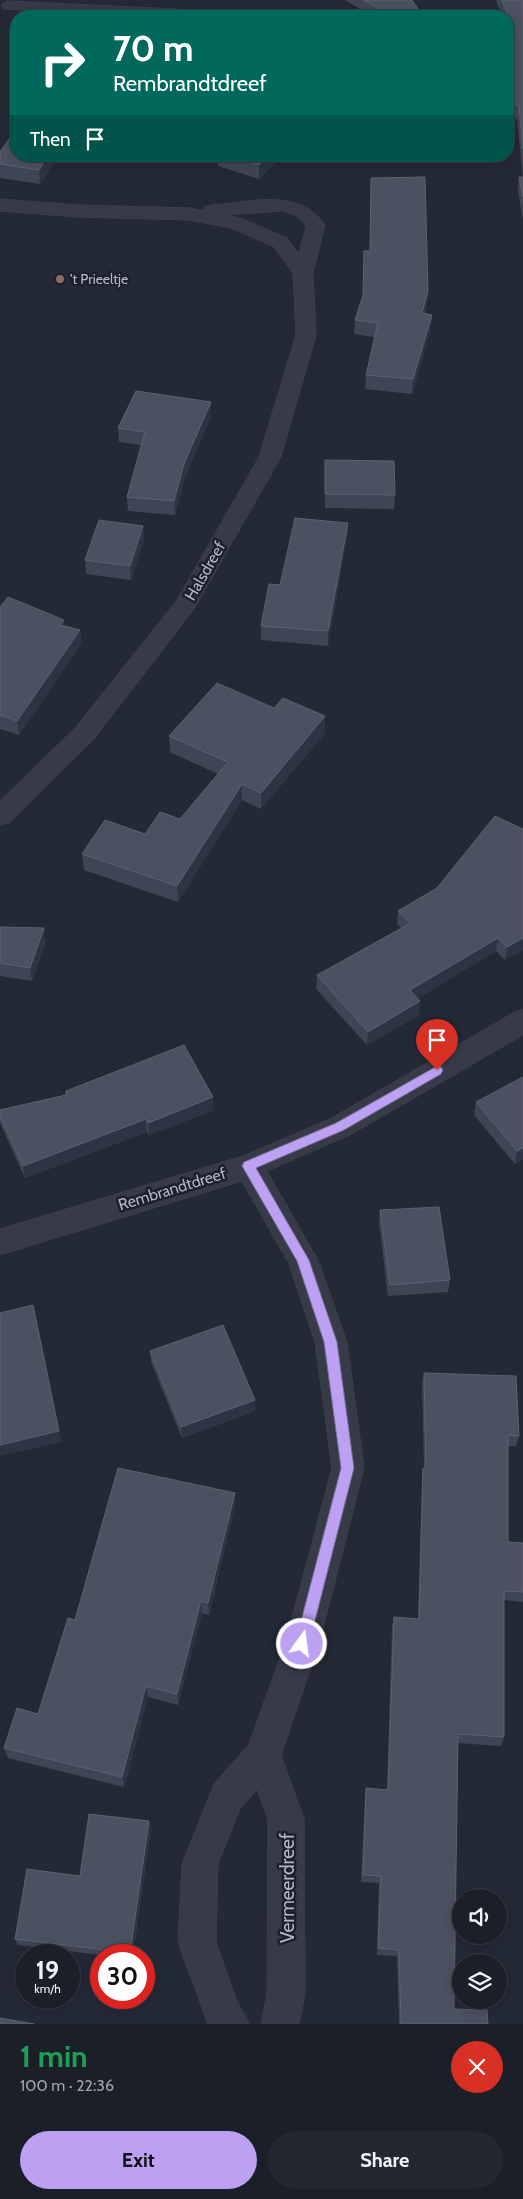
<!DOCTYPE html>
<html lang="en">
<head>
<meta charset="utf-8">
<style>
	body { margin:0; font-family:Cabin,sans-serif; background:#242730; color:#f1f3f6; height:100vh; display:flex; flex-direction:column; font-size:19px; white-space:nowrap }
	* { box-sizing:border-box; margin:0 }
	p { font-size:16px; color:#a0a2a8 }
	.icon { flex:none; width:28px; height:28px; fill:none; stroke:currentColor; stroke-width:2; stroke-linecap:round; stroke-linejoin:round }
	.map { position:relative; height:2024px; overflow:hidden }
	.details { display:flex; flex-direction:column; background:#1b1f28; flex:1 }
	.details>* { flex:none }
	.banner { position:absolute; left:10px; top:10px; width:504px; height:152px; border-radius:20px; box-shadow:0 2px 12px #0003,0 0 0 1px #393d45; background:#00695c; color:#fff; overflow:hidden }
	.fabs { position:absolute; left:452px; top:1889px; display:grid; gap:10px }
	.fabs a { display:grid; place-items:center; width:55px; height:55px; border-radius:50%; background:#1b1f28; box-shadow:0 2px 12px #0003,0 0 0 1px #393d45; font-size:25px }
	.speed { position:absolute; left:15px; top:1944px; display:flex; gap:10px; font-size:25px; font-weight:700; text-align:center }
	.speed>* { display:grid; place-content:center; width:65px; height:65px; border-radius:50%; background:#1b1f28; box-shadow:0 2px 12px #0003,0 0 0 1px #393d45; line-height:1 }
	.speed small { font-size:12px; font-weight:400 }
	.speed .limit { border:8px solid #d22; background:#fff; color:#111 }
	.pin { position:absolute; display:grid; place-items:center; width:42px; height:42px; color:#fff; margin:-51px -21px; border-radius:50% 50% 50% 0; rotate:-45deg; box-shadow:0 0 5px #0007 }
	.pin .icon { rotate:45deg }
	.me { position:absolute; width:55px; margin:-28px; rotate:14deg; stroke-linejoin:round; filter:drop-shadow(0 0 4px #0008) }
	.turn { display:flex; align-items:center; gap:18px; height:105px; padding:0 20px; font-size:22px }
	.turn .icon { width:65px; height:65px; stroke-width:2.5 }
	.turn b { display:block; font-size:35px; line-height:42px }
	.then { display:flex; align-items:center; height:48px; padding:0 20px; background:#0003; gap:10px; font-size:19px }
	.round { display:grid; place-items:center; flex:none; width:52px; height:52px; border-radius:26px; background:#242730 }
	.summary { display:flex; align-items:center; justify-content:space-between; height:85px; padding:0 20px }
	h1 { font-size:30px; font-weight:700; line-height:38px; color:#1e9e55 }
	.primary-button { display:flex; gap:10px; margin-top:auto; padding:10px 20px }
	.primary-button a { flex:1; height:58px; border-radius:30px; background:#bca0f2; color:#111; font-size:20px; font-weight:700; line-height:58px; text-align:center }
	.primary-button a+a { background:#242730; color:#f1f3f6 }
	.map>svg:first-child { display:block }
	.lines { fill:none; stroke-linecap:round; stroke-linejoin:round }
	.minor-casing { stroke:#414450; stroke-width:1 }
	.minor { fill:#373b47; fill-rule:evenodd }
	.wall { fill:#404555 }
	.shaded-wall { fill:#2f3444 }
	.building { fill:#4c5161; stroke:#5c6170 }
	.route { fill:#bca0f2; stroke:#7a689d }
	.education-dot { fill:#8d6e63; stroke:#1d202c; stroke-width:2 }
	.labels { text-anchor:middle; dominant-baseline:central; stroke-width:5; stroke-linejoin:round; paint-order:stroke }
	.far-poi-label { font-size:14px; fill:#b2b6c3; stroke:#1d202c; text-anchor:start }
	.street-label { font-size:16px; fill:#b2b6c3; stroke:#1d202c }
	.near-street-label { font-size:19px; fill:#b2b6c3; stroke:#1d202c }
</style>
</head>
<body>
<div class="map">
<svg width="523" height="2024" viewBox="0 0 523 2024">
	<rect width="100%" height="100%" fill="#242936"/>
	<g class="lines">
		<g class="minor-casing">
			<path id="minor" d="M9,1L217,11L223,12L225,16H119L3,9L1,6L3,3Z
				M0,199L78,205L189,208L203,211L205,207L212,205C251,202 299,187 325,225L313,273L316,335L281,457L194,609L94,739L9,823L0,825V801L76,727L177,600L259,457L296,335L293,273L273,246L231,228L189,220L78,217L0,211ZM284,211L298,217L306,226L299,254L287,238L243,219L226,215Z
				M523,1010V1035L350,1135L267,1171L318,1260L347,1342L364,1468L319,1644L281,1755L304,1819L305,1994L299,2024H261L267,1994L268,1819L257,1789L240,1809L218,1864L216,1942L236,1999L249,2024H208L178,1942L182,1864L214,1784L249,1744L285,1644L332,1468L315,1342L289,1264L242,1181L0,1255V1229L243,1156L330,1119L513,1013Z"/>
		</g>
		<use href="#minor" class="minor"/>
	</g>
	<path class="wall" d="M345,0H412L423,16H371Z
		M496,0H523V221L518,191L519,177H523L517,119H508V16H502Z
		M16,98V122H13L12,108Z
		M0,152L16,156H59L40,184L0,178Z
		M217,156H282L259,179L218,166Z
		M371,178L428,291L427,305L425,314L431,329L412,394L365,389L366,375L374,337L354,334L355,320L363,297L364,251H370Z
		M211,402V416L185,478L175,515L128,511L127,497L141,445L119,442L118,428Z
		M325,460L395,495L394,509L325,508Z
		M348,523L347,537L328,646L261,640V626L280,585Z
		M143,526L144,540L131,580L86,574L85,560Z
		M0,607L80,630L81,644L19,735L0,729Z
		M274,708L325,716V733L261,809L242,800L178,902L84,870L82,854L145,834L180,819L218,774L170,752L169,736Z
		M523,829V950L505,960L496,951L418,998L419,1015L367,1045L316,989L317,975L401,928L397,924L398,911L437,888Z
		M0,927L46,942L32,981L0,976Z
		M523,1077V1159L515,1164L474,1115L476,1102Z
		M0,1110H214L149,1135L147,1132L25,1178L0,1123Z
		M380,1210L450,1280L448,1292L388,1296L379,1222Z
		M150,1351L255,1411L182,1438L151,1362Z
		M424,1373L519,1436L516,1446H508V1542L523,1543V1602L504,1600V1737L501,1746L458,1743L454,2009L488,2024H399L397,1956L377,1955L379,1883L361,1882L365,1796L366,1788L387,1790L392,1627L394,1617L418,1619L422,1478L424,1468L422,1384Z
		M235,1506L209,1615L202,1613L178,1705L148,1697L124,1787L8,1758L4,1748L38,1714L75,1620Z
		M149,1821L151,1828L133,1955H101L18,1945L15,1939L80,1876Z"/>
	<path class="shaded-wall" d="M48,156H59L40,184L39,170Z
		M268,156H282L259,179V165Z
		M428,291L427,305L420,327L422,313Z
		M432,315L431,329L412,394L413,379Z
		M211,402V416L185,478L175,515L174,501L184,464Z
		M348,523L347,537L328,646V631Z
		M143,526L144,540L131,580L130,566Z
		M64,620L65,635L60,625Z
		M80,630L81,644L19,735L17,721Z
		M325,716V733L261,809V793Z
		M242,784V800L178,902L177,886Z
		M44,928L46,942L32,981L30,968Z
		M498,938L496,951L409,1004L410,990Z
		M523,938V950L505,960L507,947Z
		M420,1001L419,1015L367,1045L368,1032Z
		M213,1097L214,1110L149,1135L148,1123Z
		M146,1119L147,1132L25,1178L23,1166Z
		M523,1148V1159L515,1164L517,1151Z
		M255,1400V1411L182,1438L181,1427Z
		M59,1431L62,1442L0,1456V1445Z
		M235,1493V1506L209,1615L208,1603Z
		M201,1601L202,1613L178,1705L177,1694Z
		M146,1686L148,1697L124,1787L122,1777Z
		M149,1821L151,1828L133,1955H131L130,1953Z"/>
	<path class="building" d="M364,0H412L423,16H390Z
		M502,0H523V149L519,105H508V18H509Z
		M16,98V109L12,108Z
		M16,129V156H48L39,170L0,164V152Z
		M231,156H268L259,165Z
		M425,177L428,291L422,313L432,315L413,379L366,375L378,323L355,320L363,295L364,251H370L371,178Z
		M519,177H523V197Z
		M136,391L211,402L184,464L174,501L127,497L145,432L118,428Z
		M325,460L394,461L395,495L325,494Z
		M295,518L348,523L328,631L261,626L269,584L280,585Z
		M99,520L143,526L130,566L85,560Z
		M8,597L64,620L60,625L80,630L17,721L0,715V607Z
		M217,683L274,708L283,698L325,716L261,793L242,784L177,886L82,854L105,820L145,834L160,812L180,819L228,762L169,736Z
		M495,816L523,829V938L507,947L498,938L410,990L420,1001L368,1032L317,975L411,923L398,911L437,888Z
		M0,927L44,928L30,968L0,963Z
		M184,1045L213,1097L148,1123L146,1119L23,1166L0,1116V1110L66,1095V1091Z
		M523,1077V1148L517,1151L476,1102Z
		M439,1207L450,1280L390,1285L380,1210Z
		M33,1305L59,1431L0,1445V1313Z
		M223,1325L255,1400L181,1427L150,1351Z
		M424,1373L516,1376L519,1436L508,1435V1542L523,1543V1592L504,1591V1737L458,1734L454,2009L487,2010L488,2024H401L399,1950L378,1948L381,1876L363,1875L366,1788L388,1790L394,1617L419,1619L423,1468H426Z
		M118,1468L235,1493L208,1603L201,1601L177,1694L146,1686L122,1777L4,1748L17,1708L38,1714L68,1618L75,1620Z
		M89,1814L149,1821L130,1953L15,1939L27,1869L80,1876Z
		M0,2018L34,2024H0Z"/>
	<path class="route" d="M437,1066L441,1067L443,1070L441,1074L344,1130L256,1168L309,1260L337,1342L354,1468L309,1644L307,1649L302,1651L297,1649L295,1644L341,1468L324,1342L297,1261L242,1166L244,1162L336,1123Z"/>
	<circle class="education-dot" cx="60" cy="279" r="5"/>
	<g class="labels">
		<g class="far-poi-label">
			<text x="70" y="279">’t Prieeltje</text>
		</g>
		<g class="street-label">
			<text transform="translate(205 571) rotate(-60)">Halsdreef</text>
			<text transform="translate(172 1189) rotate(-17)">Rembrandtdreef</text>
		</g>
		<g class="near-street-label">
			<text transform="translate(287 1888) rotate(-90)">Vermeerdreef</text>
		</g>
	</g>
</svg>
<div class="fabs">
<a><svg class="icon" aria-label="sound" viewBox="0 0 24 24"><path d="M4 9h4l5-4v14l-5-4H4zM17 9q2 3 0 6"/></svg></a>
<a><svg class="icon" aria-label="layers" viewBox="0 0 24 24"><path d="M12 4l9 5-9 5-9-5zM3 14l9 5 9-5"/></svg></a>
</div>
<div class="speed"><div>19<small>km/h</small></div><div class="limit">30</div></div>
<div class="pin" style="left:437px;top:1070px;background:#d93025"><svg class="icon" aria-label="arrive" viewBox="0 0 24 24"><path d="M6 21V4h12l-3 4 3 4H6"/></svg></div>
<svg class="me" style="left:302px;top:1644px" viewBox="-20 -20 40 40"><circle r="17" fill="#bca0f2" stroke="#fff" stroke-width="3"/><path d="M0-11L8 9 0 5-8 9z" fill="#fff"/></svg>
<div class="banner">
<div class="turn"><svg class="icon" aria-label="right" viewBox="0 0 24 24"><path d="M7 20v-9h11M14 6l5 5-5 5"/></svg><div><b>70 m</b>Rembrandtdreef</div></div>
<div class="then">Then<svg class="icon" aria-label="arrive" viewBox="0 0 24 24"><path d="M6 21V4h12l-3 4 3 4H6"/></svg></div>
</div>
</div>
<section class="details">
<div class="summary"><div><h1>1 min</h1><p>100 m · 22:36</p></div><a class="round" style="background:#d93025;color:#fff"><svg class="icon" aria-label="close" viewBox="0 0 24 24"><path d="M6 6l12 12M18 6L6 18"/></svg></a></div>
<div class="primary-button"><a>Exit</a><a>Share</a></div>
</section>
</body>
</html>
